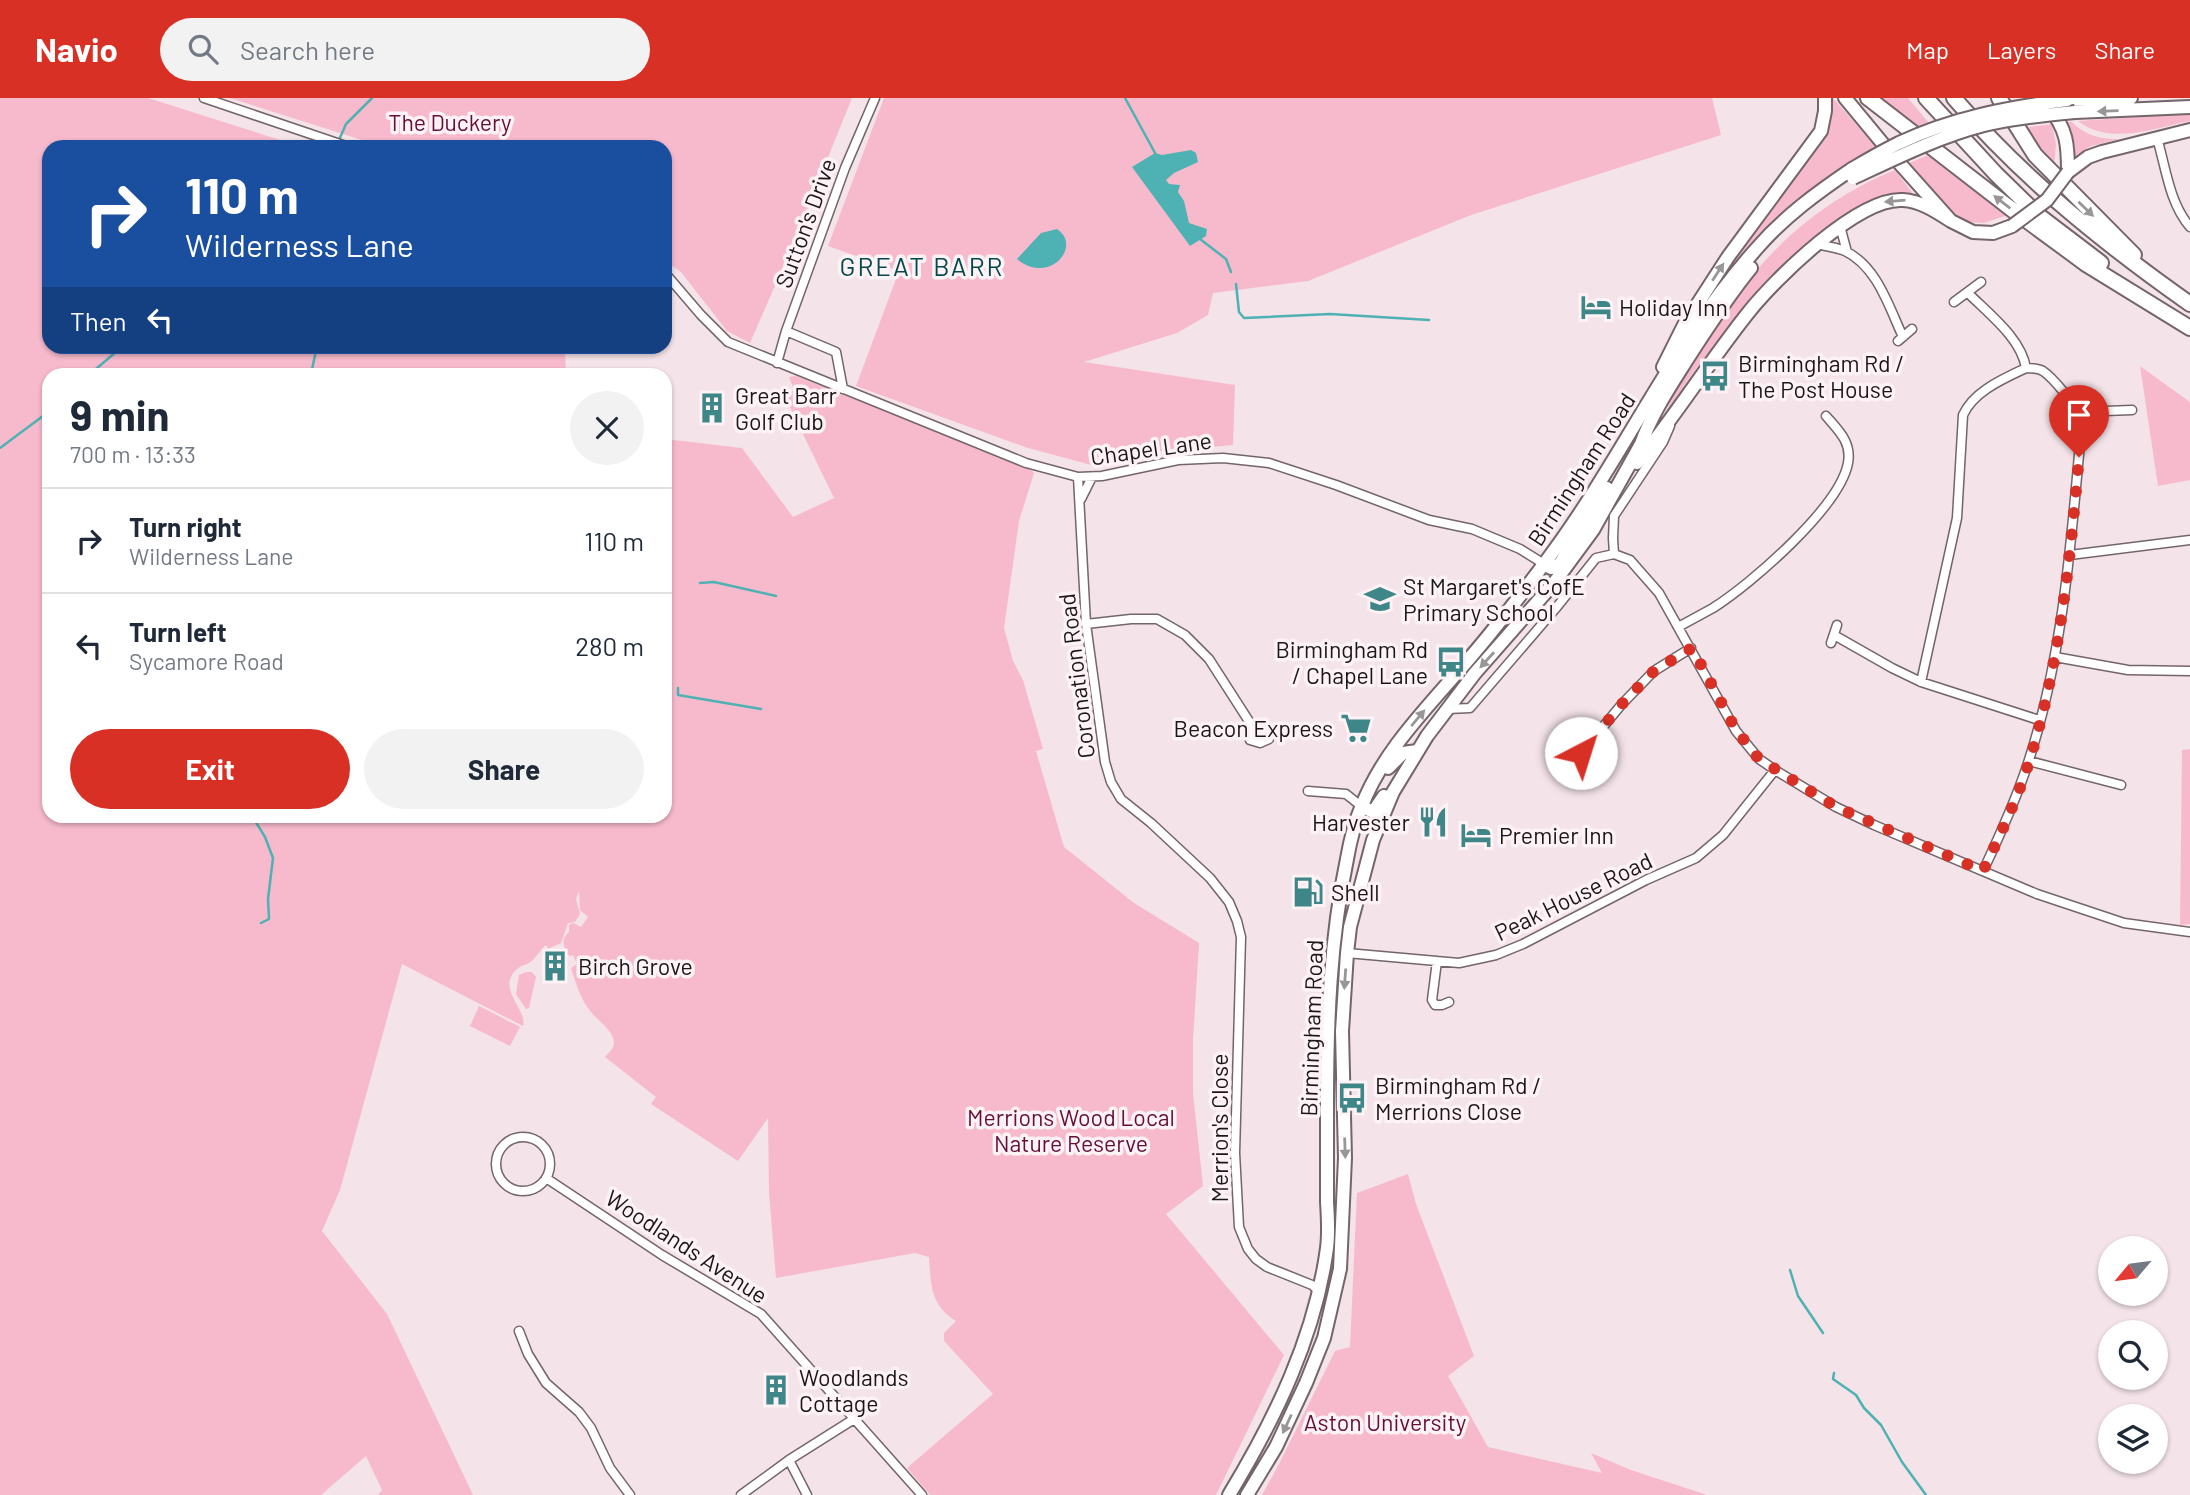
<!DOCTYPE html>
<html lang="en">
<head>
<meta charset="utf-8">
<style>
	body { margin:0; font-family:Barlow,sans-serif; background:#f2f2f3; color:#1f2937; height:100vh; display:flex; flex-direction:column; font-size:26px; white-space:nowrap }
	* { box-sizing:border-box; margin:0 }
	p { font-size:23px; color:#747a83 }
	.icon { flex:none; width:38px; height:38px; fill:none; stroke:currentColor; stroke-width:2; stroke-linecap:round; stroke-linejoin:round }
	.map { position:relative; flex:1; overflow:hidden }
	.sheet { position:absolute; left:42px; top:270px; width:630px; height:455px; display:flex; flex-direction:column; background:#fff; border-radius:21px; box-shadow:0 2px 5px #0004 }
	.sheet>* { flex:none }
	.banner { position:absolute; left:42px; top:42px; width:630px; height:214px; border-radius:21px; box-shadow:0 2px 5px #0004; background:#1a4fa0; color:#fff; overflow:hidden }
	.needle { width:46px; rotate:241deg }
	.tools { position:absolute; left:2098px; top:1138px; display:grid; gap:14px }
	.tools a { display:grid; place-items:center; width:70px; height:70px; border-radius:50%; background:#fff; box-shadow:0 2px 5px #0004; font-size:35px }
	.pin { position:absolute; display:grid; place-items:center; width:60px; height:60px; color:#fff; margin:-72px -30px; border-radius:50% 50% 50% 0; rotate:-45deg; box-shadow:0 0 7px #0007 }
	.pin .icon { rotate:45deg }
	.me { position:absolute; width:77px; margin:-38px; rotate:40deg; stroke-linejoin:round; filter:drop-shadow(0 0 5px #0008) }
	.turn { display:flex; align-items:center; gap:24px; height:147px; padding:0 28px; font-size:32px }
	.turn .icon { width:91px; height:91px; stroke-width:2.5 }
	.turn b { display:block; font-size:49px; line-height:60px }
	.then { display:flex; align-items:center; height:66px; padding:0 28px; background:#0003; gap:14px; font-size:26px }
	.round { display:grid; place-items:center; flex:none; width:74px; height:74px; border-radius:37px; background:#f2f2f3 }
	.overview { display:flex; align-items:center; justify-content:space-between; height:119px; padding:0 28px }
	h1 { font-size:42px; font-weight:700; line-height:52px }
	.cta { display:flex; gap:14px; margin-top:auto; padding:14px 28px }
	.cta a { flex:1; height:80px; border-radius:42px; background:#d93025; color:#fff; font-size:28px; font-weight:700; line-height:80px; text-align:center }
	.cta a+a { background:#f2f2f3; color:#1f2937 }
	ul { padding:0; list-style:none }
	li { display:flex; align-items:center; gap:21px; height:105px; padding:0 28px; border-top:2px solid #e0e1e3 }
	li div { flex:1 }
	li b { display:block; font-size:26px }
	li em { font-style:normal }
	header { display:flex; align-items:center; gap:42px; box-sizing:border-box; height:98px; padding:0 35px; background:#d93025; color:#fff }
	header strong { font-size:33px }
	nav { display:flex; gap:38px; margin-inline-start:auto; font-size:24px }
	.search { width:490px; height:63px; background:#f2f2f3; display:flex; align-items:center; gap:18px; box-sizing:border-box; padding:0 24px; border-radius:38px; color:#747a83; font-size:26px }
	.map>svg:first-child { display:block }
	.green { fill:#f7bacc }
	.water { fill:#4eb1b3 }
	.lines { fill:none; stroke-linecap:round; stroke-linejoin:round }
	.stream { stroke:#4eb1b3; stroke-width:2.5 }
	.minor-casing { stroke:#736569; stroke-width:11 }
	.trunk-casing { stroke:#736569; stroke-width:16 }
	.motorway-casing { stroke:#736569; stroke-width:18 }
	.minor { stroke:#fff; stroke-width:8 }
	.trunk { stroke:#fff; stroke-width:12 }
	.motorway { stroke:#fff; stroke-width:14 }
	.trunk-bridge-casing { stroke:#736569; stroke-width:16; stroke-linecap:butt }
	.trunk-bridge { stroke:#fff; stroke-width:12 }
	.oneway { fill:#989697 }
	.route { stroke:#d93025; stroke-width:12; stroke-dasharray:0 21.6 }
	.labels { text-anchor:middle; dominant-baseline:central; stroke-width:7; stroke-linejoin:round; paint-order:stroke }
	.park-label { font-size:23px; fill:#650f36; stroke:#fdf2f5 }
	.street-label { font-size:23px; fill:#1b1617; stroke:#fdf2f5 }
	.poi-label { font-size:23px; fill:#1b1617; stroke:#fdf2f5; text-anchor:start }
	.quarter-label { font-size:26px; letter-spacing:2px; fill:#05484a; stroke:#fdf2f5 }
</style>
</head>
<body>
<header>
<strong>Navio</strong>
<div class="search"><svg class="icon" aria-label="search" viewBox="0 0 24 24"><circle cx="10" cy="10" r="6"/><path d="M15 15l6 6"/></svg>Search here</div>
<nav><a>Map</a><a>Layers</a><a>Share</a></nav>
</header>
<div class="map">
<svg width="2190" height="1397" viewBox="0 0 2190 1397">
	<rect width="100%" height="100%" fill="#f4e3e8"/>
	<path class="green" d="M0,0H148L302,49H49V248H555L565,254L566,276H49V718H665V341L742,350L793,419L834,400L784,297L794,292L789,279L796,278L1029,370L1034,375L1019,423L1004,530L1013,563L1023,582L1043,651L1036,653L1064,749L1134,805L1199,845L1193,943V995L1203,1088L1166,1116L1284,1257L1216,1397H930L907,1370L993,1296L944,1243V1235L956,1223C930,1207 931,1187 929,1159L915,1155L776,1180L769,1094L768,1020L738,1063L651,1006L656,999L605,959C608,955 614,951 614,945C614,933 598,923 591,914C580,901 576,885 571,870L577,866L573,857L571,858L568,857C564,848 560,842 569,834V827L573,825L581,829L588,819L580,812L579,793L576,801L580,816L575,824L568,825L561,845L548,851L546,847C541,851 537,858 532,863C527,867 521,867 517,871C495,891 528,911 523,928L402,866L340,1092L322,1133L387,1216L473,1397H378L382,1392L366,1358L321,1397H0Z
		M230,0H852L791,151L750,245L727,233L681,174L665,163V49H384Z
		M884,0H1712L1721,37L1471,117L1308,183L1213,195L1208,217L1177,235L1084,264L1235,287L1233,347L1155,354L1095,368L1028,350L856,288L899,173L828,148Z
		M1830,0H1833L1876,49C1859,59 1842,69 1826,81C1782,114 1744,159 1708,201L1712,190L1818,49L1822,40Z
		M1876,0H1908L1929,25L1913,31Z
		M2190,15V23C2154,30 2110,48 2078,23Z
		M2068,24H2072C2085,37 2100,42 2119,41L2091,48L2073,59V40Z
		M2052,26L2056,46L2054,69L2022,30Z
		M1928,57L2008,117L1984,125L1968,124L1955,120L1905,67Z
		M1895,72L1917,101L1886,99L1869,104L1855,112L1824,136L1736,222L1697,269L1663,319C1719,210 1778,120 1895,72Z
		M2140,268L2190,304V382L2158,388Z
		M2190,651V826L2180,827L2182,652Z
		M526,874H532L536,879L529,910L526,911L516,896L519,877Z
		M479,908L520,929L510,948L470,928Z
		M1408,1076L1416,1106L1474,1258L1448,1278L1488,1349L1602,1375L1591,1355L1631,1372L1707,1397H1262L1279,1366L1335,1253L1350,1249L1357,1095Z"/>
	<path class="water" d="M1191,52L1196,55L1198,64L1174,75L1166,82L1169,86L1180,87L1178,94L1184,103L1189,125L1207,131L1206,138L1190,148L1132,69L1155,55L1162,57Z
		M1057,131C1083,148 1049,188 1017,161L1041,135Z"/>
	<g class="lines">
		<path class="stream" d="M1125,0L1155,55
			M339,42L346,26L372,0
			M1200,141L1226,161L1231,174
			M1236,186L1239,214L1244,220L1330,216L1429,222
			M90,276L123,248
			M311,276L317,248
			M0,350L43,318L49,311
			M700,485L714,484L776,498
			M665,588H666
			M678,590V597L761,611
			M252,718L265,739L273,760L268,801L269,821L261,825
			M1790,1172L1798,1198L1823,1235
			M1834,1275L1833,1281L1856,1297L1864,1310L1881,1327L1902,1364L1926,1397"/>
		<g class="minor-casing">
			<path id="minor" d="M204,0L349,49
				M2157,40C2166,70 2169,104 2190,129
				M1840,128L1847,154
				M1818,146C1827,149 1836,149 1845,153C1877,168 1889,209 1903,239
				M665,175L701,217L728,244L1026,365L1078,379L1102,378L1178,362L1223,360L1269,365L1336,387L1429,422L1472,431L1520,451L1544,466
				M1968,195C1989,216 2021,240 2026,270
				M1954,204L1981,184
				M786,233L836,254L843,291
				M1898,243L1912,231
				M777,265L786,233L845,70L875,0
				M2078,314L2132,312
				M1078,379L1086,526L1105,664L1111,684L1121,701L1151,725L1210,780L1229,804L1237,823L1241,839L1235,1055L1239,1129L1248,1151L1256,1161L1267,1169L1312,1187L1319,1193
				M1081,401L1092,379
				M1614,456L1630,462L1659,495L1736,633L1759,661L1775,672L1836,709L1874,727L2037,796L2124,825L2190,834
				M1614,456L1613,440L1614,418L1663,344L1670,328
				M2070,457L2190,442
				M1086,526L1131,521H1157L1185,537L1209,561L1252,628L1249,636L1250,642L1260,645L1269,641C1270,631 1266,626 1256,626L1252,628
				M1680,528C1691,522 1702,516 1713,510C1751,486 1840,409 1848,365C1852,344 1838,332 1826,318
				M1834,537L1892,570L1921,584L2039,622
				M1831,545L1837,527
				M2055,559L2128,572L2190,573
				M1921,584L1957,420L1963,317C1974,293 2003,281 2026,270C2032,270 2038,270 2043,273C2052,279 2076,307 2079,317C2081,323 2081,329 2081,334C2071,445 2063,558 2028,665C2016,702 2000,737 1983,773
				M1447,611L1470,610L1556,510L1596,460L1614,456
				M2029,663L2121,687
				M1557,666L1567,672L1572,682
				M1567,672L1622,606L1654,573L1691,550
				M1308,693L1346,696L1361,708
				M1347,855L1459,865L1496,857L1523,846L1646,782L1696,760L1723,737L1775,672
				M1437,863L1432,902L1435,907H1442L1449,904
				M496 1066a27 27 0 1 1 54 0a27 27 0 1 1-54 0Z
				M546,1080L662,1157L761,1216L922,1397
				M519,1233L528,1256L546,1285L579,1314L591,1330L610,1370L630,1397
				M789,1362L807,1397
				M741,1397L789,1362L854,1321"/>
		</g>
		<g class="trunk-casing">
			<path id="trunk" d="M1845,0L1893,58L1951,123L1973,134L1993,135L2012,128
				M2067,2L2131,0
				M2049,9C2067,32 2068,46 2068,74
				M2075,14L2190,9
				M2068,74L2088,59L2102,54L2190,32
				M1663,269L1684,227L1728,159L1821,33L1825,13V0
				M1637,365C1676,317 1709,264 1748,215C1775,181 1858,99 1903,102C1921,103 1937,114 1951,123
				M1544,466L1551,470L1560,466L1607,390
				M1388,670L1403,655L1417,653
				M1361,708L1373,714L1384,698
				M1229,1397C1275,1321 1315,1239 1327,1150C1329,1135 1328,1119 1327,1104C1327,1071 1327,1038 1327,1005C1327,923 1330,842 1347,761C1350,744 1354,726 1361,710C1383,652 1429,608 1468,562C1495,531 1520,498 1544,466C1621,365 1672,244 1758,149C1785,118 1818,94 1852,71
				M1247,1397L1276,1349L1306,1285L1324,1240L1340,1171L1345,1060L1342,933L1347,855L1350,829L1373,742L1393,694L1427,638L1475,575L1554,485L1593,432L1641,346C1652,315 1671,287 1688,260C1708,229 1728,198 1751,170"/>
		</g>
		<g class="motorway-casing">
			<path id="motorway" d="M1868,0L2010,110L2086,166L2190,230
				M1926,0L1996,76L2038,117L2101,165
				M1954,0C2022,80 2105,146 2190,206
				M1999,0L2035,57L2134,157"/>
		</g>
		<use href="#minor" class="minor"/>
		<use href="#trunk" class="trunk"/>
		<use href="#motorway" class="motorway"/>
		<g class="trunk-bridge-casing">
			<path id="trunk-bridge" d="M1852,71C1867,62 1883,53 1899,45C1952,20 2009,9 2067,2
				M1853,80C1896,60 1938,39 1984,27C2013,20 2044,17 2075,14
				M2012,128L2047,102L2068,74"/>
		</g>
		<use href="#trunk-bridge" class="trunk-bridge"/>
	</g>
	<defs><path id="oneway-solid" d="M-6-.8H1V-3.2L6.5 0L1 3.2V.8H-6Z" transform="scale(1.75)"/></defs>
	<g class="oneway">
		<use href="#oneway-solid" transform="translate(2108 13) rotate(178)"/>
		<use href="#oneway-solid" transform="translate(1895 103) rotate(175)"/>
		<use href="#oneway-solid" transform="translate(2002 104) rotate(-142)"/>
		<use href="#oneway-solid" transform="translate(2086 111) rotate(44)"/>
		<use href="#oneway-solid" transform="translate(1718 174) rotate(-57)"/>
		<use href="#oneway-solid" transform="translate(1487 562) rotate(132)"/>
		<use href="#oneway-solid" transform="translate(1418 620) rotate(-50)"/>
		<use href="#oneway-solid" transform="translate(1345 881) rotate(94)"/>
		<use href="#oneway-solid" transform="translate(1345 1050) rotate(88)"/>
		<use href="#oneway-solid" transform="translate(1287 1326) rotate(115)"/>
	</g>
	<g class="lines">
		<path class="route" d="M1581,655L1622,606L1654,573L1692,550L1736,632L1759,661L1836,709L1983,773C2000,737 2017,702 2029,664C2060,566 2070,461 2079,359"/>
	</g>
	<defs>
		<g id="hotel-bare" transform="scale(2.415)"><path d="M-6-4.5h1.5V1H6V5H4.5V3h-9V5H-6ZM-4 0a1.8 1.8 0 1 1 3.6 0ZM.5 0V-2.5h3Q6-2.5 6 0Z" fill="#3e8688" stroke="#fdf2f5" stroke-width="2.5" paint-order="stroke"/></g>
		<g id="bus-bare" transform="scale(2.415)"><path d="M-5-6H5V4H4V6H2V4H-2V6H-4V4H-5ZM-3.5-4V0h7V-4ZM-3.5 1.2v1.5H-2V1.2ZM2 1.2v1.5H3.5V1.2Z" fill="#3e8688" stroke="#fdf2f5" stroke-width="2.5" paint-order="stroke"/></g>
		<g id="building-bare" transform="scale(2.415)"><path d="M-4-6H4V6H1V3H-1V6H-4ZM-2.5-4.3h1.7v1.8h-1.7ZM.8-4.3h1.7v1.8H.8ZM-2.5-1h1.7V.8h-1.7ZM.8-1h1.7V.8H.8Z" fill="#3e8688" stroke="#fdf2f5" stroke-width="2.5" paint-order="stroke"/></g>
		<g id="school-bare" transform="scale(2.415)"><path d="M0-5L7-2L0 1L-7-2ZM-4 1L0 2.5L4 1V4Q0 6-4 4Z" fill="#3e8688" stroke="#fdf2f5" stroke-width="2.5" paint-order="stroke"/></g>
		<g id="supermarket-bare" transform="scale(2.415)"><path d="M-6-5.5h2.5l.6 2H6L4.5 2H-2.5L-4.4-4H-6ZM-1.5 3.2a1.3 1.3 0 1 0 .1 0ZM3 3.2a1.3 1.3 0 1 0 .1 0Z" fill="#3e8688" stroke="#fdf2f5" stroke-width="2.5" paint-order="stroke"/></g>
		<g id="restaurant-bare" transform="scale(2.415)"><path d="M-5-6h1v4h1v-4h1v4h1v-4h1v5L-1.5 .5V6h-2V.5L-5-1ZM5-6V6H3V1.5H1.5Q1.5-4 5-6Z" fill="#3e8688" stroke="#fdf2f5" stroke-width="2.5" paint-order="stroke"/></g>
		<g id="fuel-bare" transform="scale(2.415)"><path d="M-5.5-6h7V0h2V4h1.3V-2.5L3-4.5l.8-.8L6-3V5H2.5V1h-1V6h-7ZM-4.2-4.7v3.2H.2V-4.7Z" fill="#3e8688" stroke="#fdf2f5" stroke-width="2.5" paint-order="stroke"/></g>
	</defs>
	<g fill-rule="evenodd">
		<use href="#hotel-bare" x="1596" y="209"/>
		<use href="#bus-bare" x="1715" y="278"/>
		<use href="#building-bare" x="712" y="310"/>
		<use href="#school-bare" x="1380" y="501"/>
		<use href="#bus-bare" x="1451" y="564"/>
		<use href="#supermarket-bare" x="1356" y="630"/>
		<use href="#restaurant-bare" x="1433" y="724"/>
		<use href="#hotel-bare" x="1476" y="737"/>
		<use href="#fuel-bare" x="1308" y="794"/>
		<use href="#building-bare" x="555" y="868"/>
		<use href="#bus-bare" x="1352" y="1000"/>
		<use href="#building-bare" x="776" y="1292"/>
	</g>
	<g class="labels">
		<g class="park-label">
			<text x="450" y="24">The Duckery</text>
			<text x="1071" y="1019">Merrions Wood Local<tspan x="1071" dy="26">Nature Reserve</tspan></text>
			<text x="1385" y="1324">Aston University</text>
		</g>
		<g class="street-label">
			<text transform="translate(805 125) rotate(-70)">Sutton's Drive</text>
			<text transform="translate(1151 350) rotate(-8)">Chapel Lane</text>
			<text transform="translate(1581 371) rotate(-57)">Birmingham Road</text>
			<text transform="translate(1076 578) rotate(-97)">Coronation Road</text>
			<text transform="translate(1573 798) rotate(-26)">Peak House Road</text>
			<text transform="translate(1311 930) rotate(-88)">Birmingham Road</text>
			<text transform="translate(1219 1030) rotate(-90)">Merrion's Close</text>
			<text transform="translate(687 1148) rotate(33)">Woodlands Avenue</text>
		</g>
		<g class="poi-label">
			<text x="1619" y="209">Holiday Inn</text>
			<text x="1738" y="265">Birmingham Rd /<tspan x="1738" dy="26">The Post House</tspan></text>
			<text x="735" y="297">Great Barr<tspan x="735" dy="26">Golf Club</tspan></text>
			<text x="1403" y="488">St Margaret's CofE<tspan x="1403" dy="26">Primary School</tspan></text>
			<text x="1428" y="551" text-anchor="end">Birmingham Rd<tspan x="1428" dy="26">/ Chapel Lane</tspan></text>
			<text x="1333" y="630" text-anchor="end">Beacon Express</text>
			<text x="1410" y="724" text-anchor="end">Harvester</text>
			<text x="1499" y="737">Premier Inn</text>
			<text x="1331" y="794">Shell</text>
			<text x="578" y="868">Birch Grove</text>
			<text x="1375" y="987">Birmingham Rd /<tspan x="1375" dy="26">Merrions Close</tspan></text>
			<text x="799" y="1279">Woodlands<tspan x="799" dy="26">Cottage</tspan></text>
		</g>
		<g class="quarter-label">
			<text x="922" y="167">GREAT BARR</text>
		</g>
	</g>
</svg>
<div class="tools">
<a><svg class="needle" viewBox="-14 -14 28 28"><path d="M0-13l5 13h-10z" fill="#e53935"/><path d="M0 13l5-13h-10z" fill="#747a83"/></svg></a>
<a><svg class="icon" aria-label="search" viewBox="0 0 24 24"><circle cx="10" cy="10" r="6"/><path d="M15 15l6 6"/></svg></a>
<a><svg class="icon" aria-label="layers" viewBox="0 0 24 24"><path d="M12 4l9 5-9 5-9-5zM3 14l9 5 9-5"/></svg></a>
</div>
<div class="pin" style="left:2079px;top:359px;background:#d93025"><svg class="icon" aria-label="arrive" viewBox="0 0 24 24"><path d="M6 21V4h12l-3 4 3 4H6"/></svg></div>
<svg class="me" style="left:1581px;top:655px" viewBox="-20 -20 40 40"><circle r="19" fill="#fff"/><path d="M0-13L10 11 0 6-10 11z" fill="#d93025"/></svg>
<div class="banner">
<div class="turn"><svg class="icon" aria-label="right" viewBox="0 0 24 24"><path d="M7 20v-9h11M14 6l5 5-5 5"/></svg><div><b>110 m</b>Wilderness Lane</div></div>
<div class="then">Then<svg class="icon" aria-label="left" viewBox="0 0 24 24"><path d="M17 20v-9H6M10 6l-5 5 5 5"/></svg></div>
</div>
<section class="sheet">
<div class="overview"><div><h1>9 min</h1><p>700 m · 13:33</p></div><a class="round"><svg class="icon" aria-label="close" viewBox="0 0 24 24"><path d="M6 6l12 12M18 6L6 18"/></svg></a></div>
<ul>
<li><svg class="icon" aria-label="right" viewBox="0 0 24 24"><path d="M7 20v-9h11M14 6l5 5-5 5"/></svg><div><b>Turn right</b><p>Wilderness Lane</p></div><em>110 m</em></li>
<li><svg class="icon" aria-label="left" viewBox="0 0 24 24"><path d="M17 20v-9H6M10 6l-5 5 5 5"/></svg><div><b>Turn left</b><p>Sycamore Road</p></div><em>280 m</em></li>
</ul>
<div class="cta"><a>Exit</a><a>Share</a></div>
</section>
</div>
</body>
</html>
